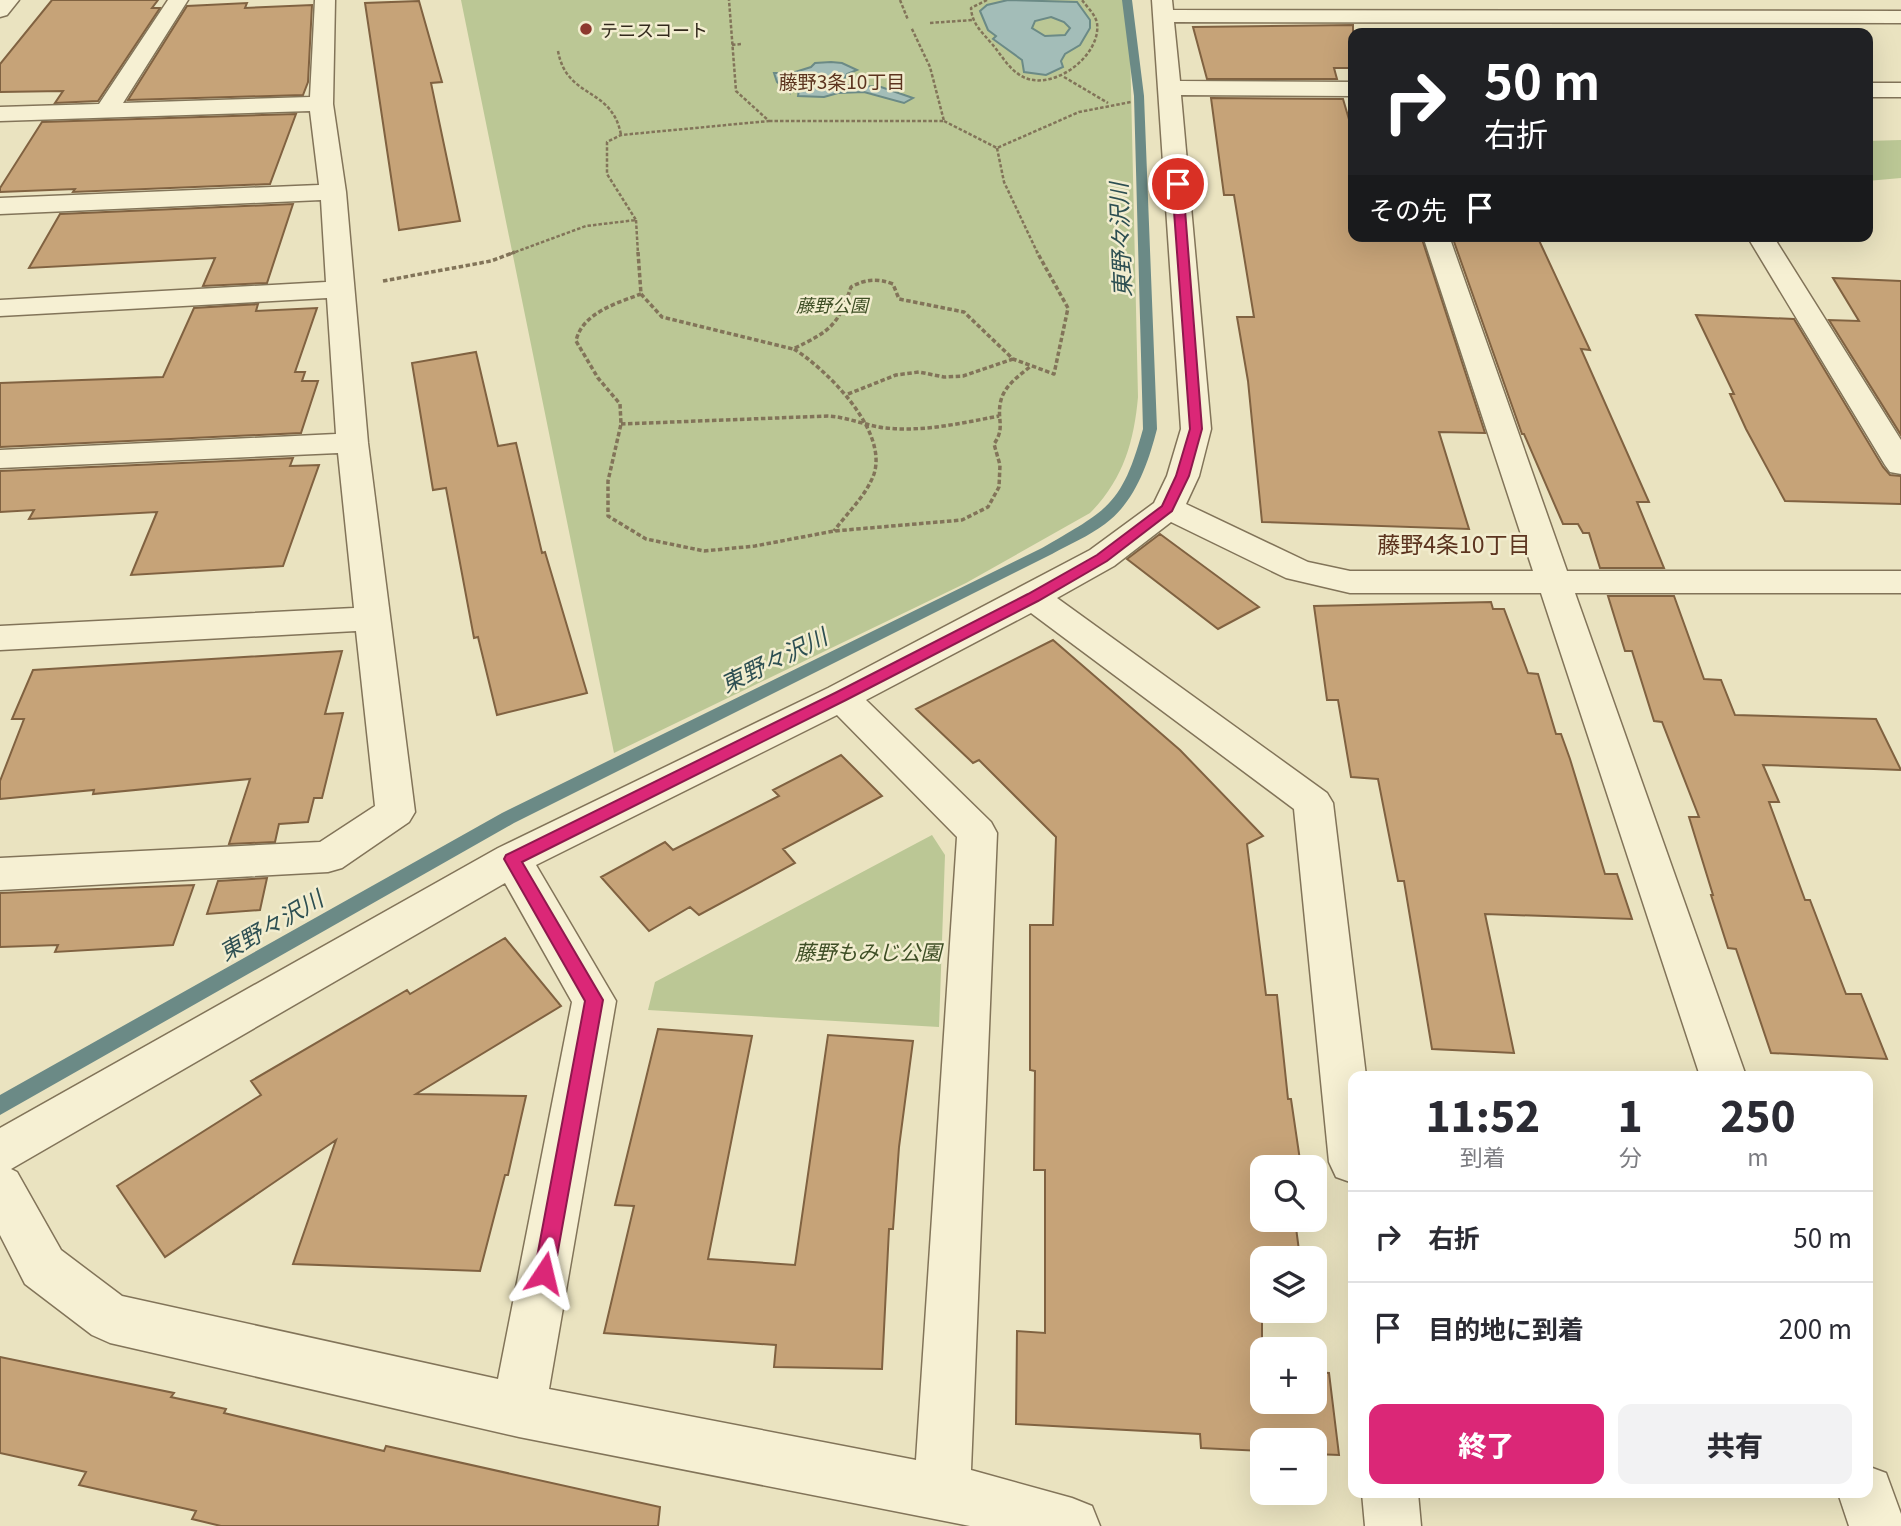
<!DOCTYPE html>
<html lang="ja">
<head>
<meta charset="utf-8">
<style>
	body { margin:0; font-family:Georgia,"Noto Sans JP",serif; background:#f2f2f3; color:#2b2b33; height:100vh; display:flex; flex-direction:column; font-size:26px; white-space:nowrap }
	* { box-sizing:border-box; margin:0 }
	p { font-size:23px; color:#7c7c81 }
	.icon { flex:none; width:38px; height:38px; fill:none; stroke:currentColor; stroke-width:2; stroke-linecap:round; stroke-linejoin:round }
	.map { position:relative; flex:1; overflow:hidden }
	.side { position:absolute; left:1348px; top:1071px; width:525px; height:427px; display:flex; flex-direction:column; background:#fff; border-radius:14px; box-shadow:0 7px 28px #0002 }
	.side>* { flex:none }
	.hud { position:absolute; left:1348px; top:28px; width:525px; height:214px; border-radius:14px; box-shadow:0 7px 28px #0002; background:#202124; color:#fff; overflow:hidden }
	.tools { position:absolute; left:1250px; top:1155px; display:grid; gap:14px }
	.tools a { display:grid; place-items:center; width:77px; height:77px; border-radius:14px; background:#fff; box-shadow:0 7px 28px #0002; font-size:35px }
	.pin { position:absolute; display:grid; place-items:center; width:60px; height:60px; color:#fff; margin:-30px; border:4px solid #fff; border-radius:50%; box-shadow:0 2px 7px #0007 }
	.me { position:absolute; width:77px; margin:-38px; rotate:10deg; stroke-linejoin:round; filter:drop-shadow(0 0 5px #0008) }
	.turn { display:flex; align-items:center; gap:24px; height:147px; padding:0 21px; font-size:32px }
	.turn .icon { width:91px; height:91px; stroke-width:2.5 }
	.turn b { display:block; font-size:49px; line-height:60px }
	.then { display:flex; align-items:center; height:66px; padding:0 21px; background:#0003; gap:14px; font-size:26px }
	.eta { display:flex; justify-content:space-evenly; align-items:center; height:119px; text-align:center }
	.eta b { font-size:42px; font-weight:800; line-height:49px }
	.primary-button { display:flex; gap:14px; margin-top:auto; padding:14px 21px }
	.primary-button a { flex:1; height:80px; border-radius:14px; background:#db2777; color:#fff; font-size:28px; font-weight:800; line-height:80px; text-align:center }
	.primary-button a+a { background:#f2f2f3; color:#2b2b33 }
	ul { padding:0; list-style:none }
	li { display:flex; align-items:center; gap:21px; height:91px; padding:0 21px; border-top:2px solid #e1e1e2 }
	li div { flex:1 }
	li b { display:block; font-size:26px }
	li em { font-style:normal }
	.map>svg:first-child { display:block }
	.green { fill:#bbc795 }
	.water { fill:#a3bdb8; stroke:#6b8a86; stroke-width:2; fill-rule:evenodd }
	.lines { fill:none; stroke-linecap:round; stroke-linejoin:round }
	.stream { fill:#6b8a86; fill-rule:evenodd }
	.building { fill:#c6a378; stroke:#806241; stroke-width:2 }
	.street-casing { stroke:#827459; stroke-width:3 }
	.path-far1 { stroke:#827459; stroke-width:2.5; stroke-dasharray:3.5 2; stroke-linecap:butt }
	.path { stroke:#827459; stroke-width:3.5; stroke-dasharray:4.5 2.5; stroke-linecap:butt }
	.street { fill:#f6f0d3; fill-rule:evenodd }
	.route { fill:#db2777; stroke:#8e194d; stroke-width:2 }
	.poi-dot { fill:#8d392e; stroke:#f2edcf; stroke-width:2.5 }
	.labels { text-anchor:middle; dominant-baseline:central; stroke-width:5; stroke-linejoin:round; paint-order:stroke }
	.far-poi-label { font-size:18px; fill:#332a1d; stroke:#f2edcf; text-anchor:start }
	.far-park-label { font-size:18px; font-style:italic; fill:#3e4e25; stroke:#f2edcf }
	.far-neighbourhood-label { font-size:19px; fill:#5c341f; stroke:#f2edcf }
	.park-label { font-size:21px; font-style:italic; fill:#3e4e25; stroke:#f2edcf }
	.water-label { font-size:23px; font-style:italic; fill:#2d4f52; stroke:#f2edcf }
	.neighbourhood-label { font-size:23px; fill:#5c341f; stroke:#f2edcf }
</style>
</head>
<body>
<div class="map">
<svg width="1901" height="1526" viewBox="0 0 1901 1526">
	<rect width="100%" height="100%" fill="#eae3c0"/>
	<path class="green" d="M461,0H1129L1138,397C1134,442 1123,480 1090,513L966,583L614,753Z
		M1901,140V178L1867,181V141Z
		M932,835L945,855L939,1027L648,1010L655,982Z"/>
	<path class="water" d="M1008,0L1077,2L1090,20V28L1080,45L1065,54L1061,61L1063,67L1046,75L1024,72L1022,60L993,39L996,36L988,30L980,11L987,5ZM1051,17L1064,22L1070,28L1065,35L1045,36L1032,28L1035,21Z
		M831,62L842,63L857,70L847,74L844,79L846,85L881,87L913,98L904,103L864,92L838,93L824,97L798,96L799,89L792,88L790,93L777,82L774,73H792L811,67L815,63Z"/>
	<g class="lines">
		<path class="stream" d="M1122,0H1132L1144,96L1157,429C1148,464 1135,502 1105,524C1089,536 1070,544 1052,554L514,823L0,1115V1095L502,813L1042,548C1107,510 1122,506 1143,429L1134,96Z"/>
	</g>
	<path class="building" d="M52,0H158L152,8H160L98,101L55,103L63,91L0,92V64Z
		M419,1L442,82L431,83L460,221L399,230L365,3Z
		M247,3L245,8L312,5L308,82L303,95L128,100L187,6Z
		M1353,25V68H1334L1337,79H1207L1193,27Z
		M1211,98L1343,99L1353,133V236H1421L1485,433L1439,432L1469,529L1262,522L1248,381L1237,317H1254L1234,195H1224Z
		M296,114L270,184L73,192L75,189L0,192V188L42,122Z
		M293,204L267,283L203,286L215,258L29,268L60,214Z
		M1452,236H1537L1590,350L1581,349L1649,502H1637L1664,568H1600L1589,533H1583L1578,524H1563L1524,434H1522Z
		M1833,278L1901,281V435L1829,320L1859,321Z
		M258,304L256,311L317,308L295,372H305L302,381H318L301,433L0,447V383L163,377L194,308Z
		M1696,315L1794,319L1883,467L1890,475L1901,476V504L1785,501L1746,429L1730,394H1734Z
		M476,352L498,446L516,443L542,553L545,552L587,693L497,715L478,637L474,638L446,488L433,490L412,363Z
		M293,458L290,466L319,465L283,566L131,575L157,512L29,519L34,510L0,512V471Z
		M1160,534L1259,607L1218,629L1127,559Z
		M1608,596H1674L1704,679L1721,680L1735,715L1876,719L1901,770L1763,765L1779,802H1769L1805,900H1810L1846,994H1861L1887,1059L1771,1053L1736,949L1728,948L1711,895H1713L1689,817H1699L1662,722L1654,721L1632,651H1625Z
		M1491,602L1493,609H1504L1528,673L1538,674L1556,734H1561L1570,759L1605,874H1617L1632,919L1485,914L1514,1053L1432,1049L1404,881H1398L1378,779L1351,777L1338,700H1327L1314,606Z
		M1053,640L1180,750L1263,836L1247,844L1266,995H1277L1288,1099H1291L1301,1167H1262V1220H1295L1300,1258H1262V1402H1314V1372L1329,1373L1339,1455L1314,1454V1440H1262V1451L1201,1448L1200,1434L1016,1424L1017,1331L1045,1333V1170H1034L1035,1071L1030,1070V925H1053L1056,837L979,760L973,763L916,709Z
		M342,651L325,714L343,713L322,798H314L308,822L279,824L275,842L229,844L250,779L93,794L94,790L0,799V781L24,719H12L33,670Z
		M841,755L882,796L783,849L795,863L699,915L690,907L649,931L601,877L665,842L673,850L779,796L773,790Z
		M267,878L260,910L207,914L218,881Z
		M194,885L173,945L55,952L58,945L0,947V893Z
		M505,938L561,1006L416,1094L526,1096L508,1175H505L480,1271L293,1264L336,1140L165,1257L117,1186L261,1095L251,1081L407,990L410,994Z
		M658,1029L752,1036L708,1259L795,1265L828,1035L913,1041L899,1147L893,1229H889L882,1369L774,1367L776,1345L604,1333L634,1206L615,1205Z
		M0,1357L174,1393L171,1397L226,1409L224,1413L384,1451L386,1446L660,1507L658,1526H221L192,1519L196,1511L79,1485L86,1472L0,1453Z"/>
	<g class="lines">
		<g class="street-casing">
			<path id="street" d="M0,0H19L7,15L0,17Z
				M168,0H188L123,103L310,97L315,0H335L333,104L346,192L368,443L415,812L409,822L342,868L328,872L0,890V858L320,842L375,806L356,631L0,650V626L354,608L338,453L0,468V450L336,434L327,298L0,316V300L326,282L321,200L0,214V198L319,185L310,111L0,121V107L99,104Z
				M1152,0H1172L1173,10L1901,11V23L1174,22L1180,81L1353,82V96L1181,95L1211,429L1199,476L1186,504L1308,562L1350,571H1533L1423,236H1449L1567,571H1901V593H1575L1746,1076H1700L1541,593H1350L1286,578L1171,522L1114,566L1057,598L1327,793L1333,803L1366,1076H1353V1183L1336,1177L1329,1162L1294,809L1031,613L866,700L991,822L997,833L971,1470L1072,1498L1092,1506L1100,1526H970L519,1437L110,1343L92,1335L25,1284L0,1235V1128L498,848L828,688L1090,550L1154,503L1167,476L1181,429ZM837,715L957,837L916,1460L549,1389L616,1001L536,865ZM505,883L572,1002L498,1379L122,1296L61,1250L17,1172L11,1169Z
				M1867,83H1901V97H1867Z
				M1747,236H1773L1901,440V474L1890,472L1885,465Z
				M1867,1466L1886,1473L1901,1514V1526H1849L1838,1493H1867Z
				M1362,1493H1418L1421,1526H1365Z"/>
		</g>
		<path class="path-far1" d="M900,0L908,20
			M987,0L971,8C972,24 982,32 992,44C1000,53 1007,66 1017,73C1046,97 1102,58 1097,23C1095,14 1087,7 1082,0
			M930,23L972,20
			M732,45L741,44
			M558,51C567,100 612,86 621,135
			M1064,77L1108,103
			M769,121H944L930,67L911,27
			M944,121L997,148L1079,112L1131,102
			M997,148L1004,182L1038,254
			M636,220L638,254
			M510,254L586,226L636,220L607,174V142L621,135L769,121L736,91L729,0"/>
		<path class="path" d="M638,252L641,294L662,317L793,349C830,331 838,326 851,287C866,279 877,278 893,284L899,299L964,312L1013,359L1054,374L1068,308L1037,252
			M383,281L491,261L515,252
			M641,294C617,303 582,313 576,341L598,378L620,404L621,424L608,481V516L646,539L704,551L755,546L834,531L962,520L988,507L999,487L1000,465L994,444C1006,427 996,419 1001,400C1005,385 1020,375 1031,366
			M794,349C827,370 888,430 874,474C866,496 847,513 834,531
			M848,394L896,375L919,372L944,377L963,376L1013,359
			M621,424L828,416C848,417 866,426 886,428C924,432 962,423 999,416"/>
		<use href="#street" class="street"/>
	</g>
	<path class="route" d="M1178,181L1183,184L1202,429L1189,476L1172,511L1107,561L1038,601L846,700L522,862L603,1000L554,1273L551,1280L544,1283L537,1280L534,1273L585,1001L504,859L506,855L835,693L1028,594L1097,555L1162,506L1176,476L1190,429L1172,184Z"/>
	<circle class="poi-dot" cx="586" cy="29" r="7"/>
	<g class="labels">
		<g class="far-poi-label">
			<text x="600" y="29">テニスコート</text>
		</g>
		<g class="far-park-label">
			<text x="832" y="304">藤野公園</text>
		</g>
		<g class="far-neighbourhood-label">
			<text x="842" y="80">藤野3条10丁目</text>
		</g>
		<g class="park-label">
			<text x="868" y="951">藤野もみじ公園</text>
		</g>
		<g class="water-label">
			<text transform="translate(1119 240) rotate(-92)">東野々沢川</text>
			<text transform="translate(773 659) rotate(-26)">東野々沢川</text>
			<text transform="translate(270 924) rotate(-30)">東野々沢川</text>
		</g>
		<g class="neighbourhood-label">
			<text x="1454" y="543">藤野4条10丁目</text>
		</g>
	</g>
</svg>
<div class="tools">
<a><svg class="icon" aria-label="search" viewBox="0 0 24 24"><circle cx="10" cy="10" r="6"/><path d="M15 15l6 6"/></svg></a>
<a><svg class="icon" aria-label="layers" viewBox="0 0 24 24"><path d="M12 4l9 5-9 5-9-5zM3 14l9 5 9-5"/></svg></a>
<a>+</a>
<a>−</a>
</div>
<div class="pin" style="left:1178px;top:184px;background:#d93025"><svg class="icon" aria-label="arrive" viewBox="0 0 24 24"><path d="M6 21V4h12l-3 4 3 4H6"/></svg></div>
<svg class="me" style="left:544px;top:1273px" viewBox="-20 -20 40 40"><path d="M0-17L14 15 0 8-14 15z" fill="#db2777" stroke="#fff" stroke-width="4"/></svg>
<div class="hud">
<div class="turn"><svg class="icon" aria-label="right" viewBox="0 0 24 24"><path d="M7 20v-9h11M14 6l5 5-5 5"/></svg><div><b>50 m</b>右折</div></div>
<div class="then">その先<svg class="icon" aria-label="arrive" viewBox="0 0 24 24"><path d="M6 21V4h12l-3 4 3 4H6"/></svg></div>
</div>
<section class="side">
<div class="eta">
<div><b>11:52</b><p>到着</p></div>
<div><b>1</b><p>分</p></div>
<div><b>250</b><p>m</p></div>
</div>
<ul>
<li><svg class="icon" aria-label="right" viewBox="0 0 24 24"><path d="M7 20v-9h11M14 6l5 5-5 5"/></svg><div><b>右折</b></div><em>50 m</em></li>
<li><svg class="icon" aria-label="arrive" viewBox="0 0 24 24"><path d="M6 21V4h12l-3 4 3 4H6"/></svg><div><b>目的地に到着</b></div><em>200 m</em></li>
</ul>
<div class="primary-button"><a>終了</a><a>共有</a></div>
</section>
</div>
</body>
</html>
